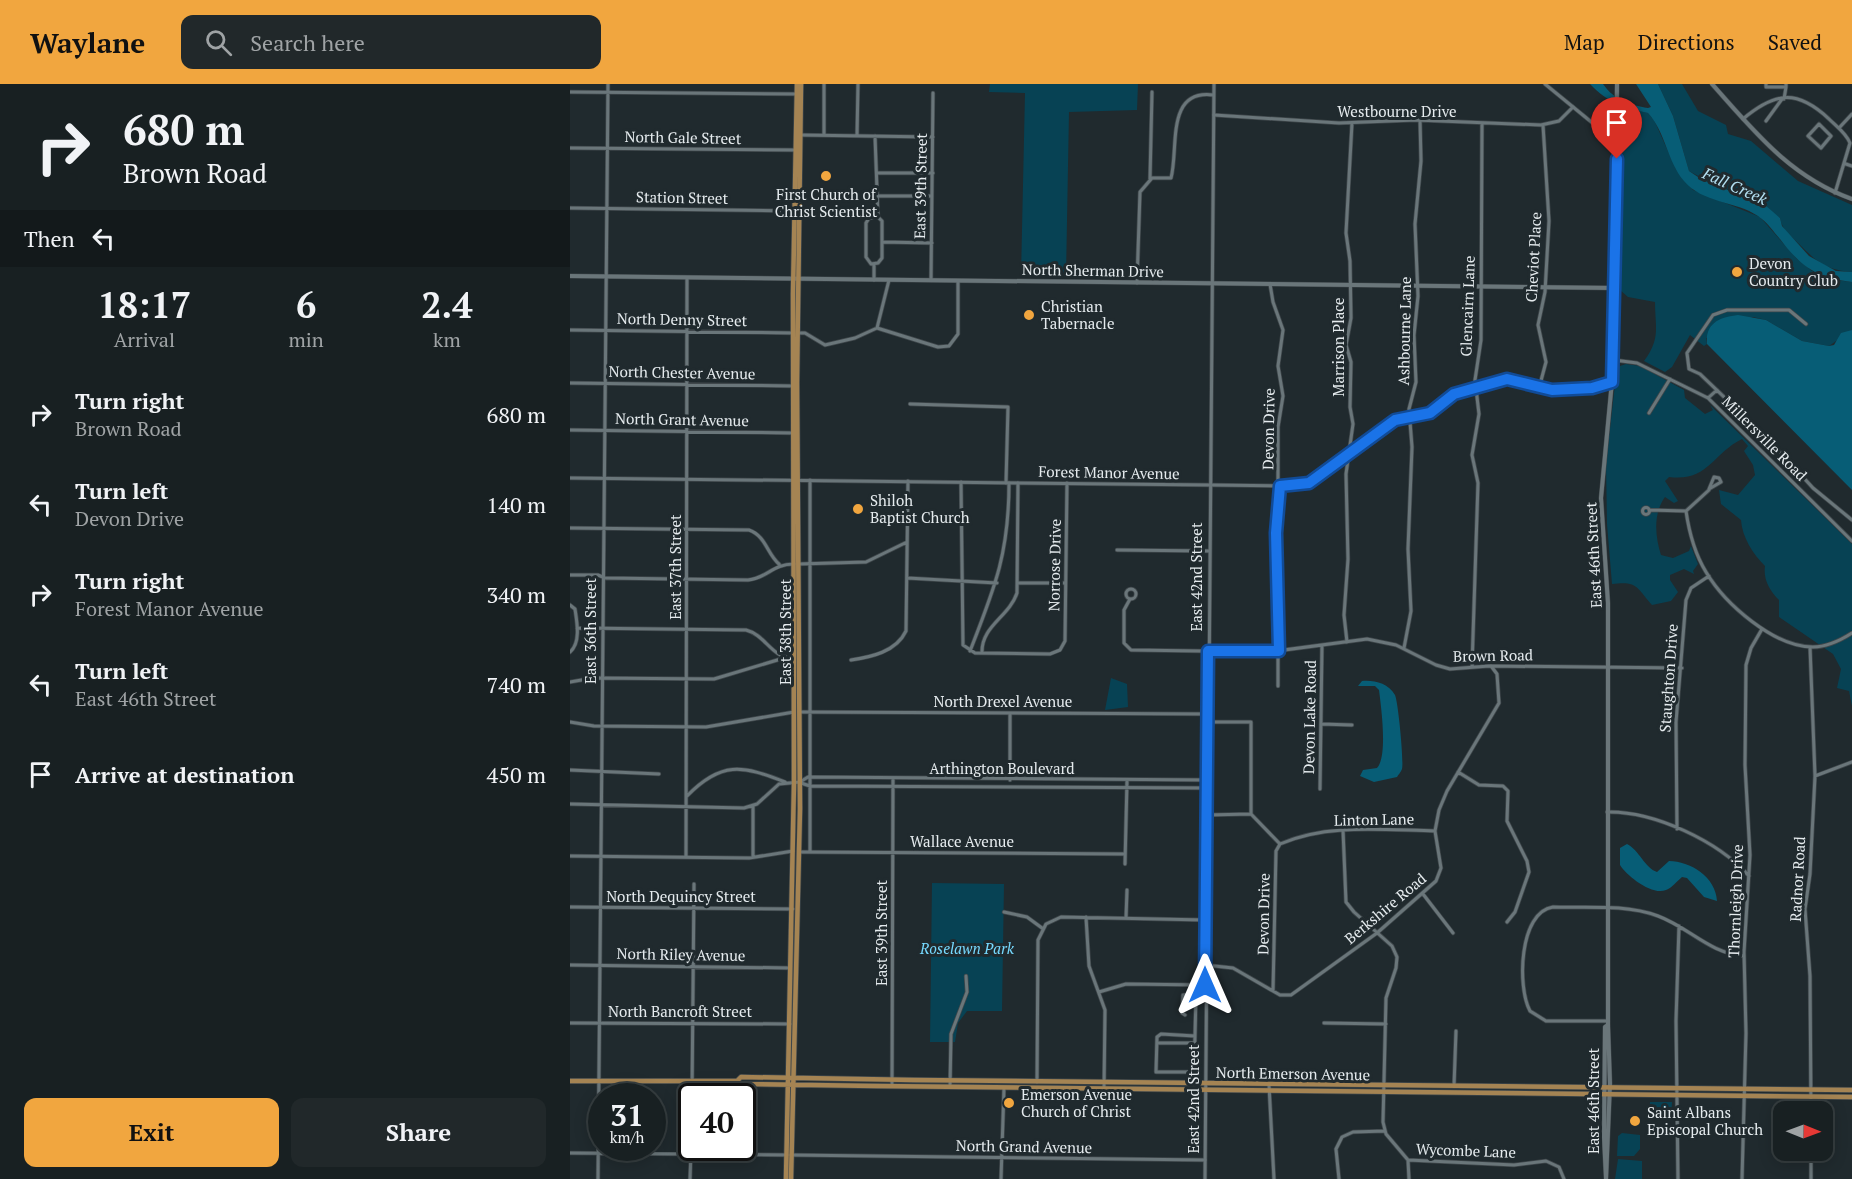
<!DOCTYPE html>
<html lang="en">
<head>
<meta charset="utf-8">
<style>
	body { margin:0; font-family:"PT Serif",serif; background:#21282a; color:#f1f3f6; height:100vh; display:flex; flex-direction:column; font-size:22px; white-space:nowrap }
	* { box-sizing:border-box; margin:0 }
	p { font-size:20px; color:#9fa3a5 }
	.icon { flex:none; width:33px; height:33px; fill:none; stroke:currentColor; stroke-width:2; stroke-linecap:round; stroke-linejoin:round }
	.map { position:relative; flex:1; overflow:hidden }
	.sheet { display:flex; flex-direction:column; background:#182022; width:570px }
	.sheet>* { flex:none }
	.guide { background:#182022; color:#f1f3f6; overflow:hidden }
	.needle { width:39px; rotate:91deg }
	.tools { position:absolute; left:1203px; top:1017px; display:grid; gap:12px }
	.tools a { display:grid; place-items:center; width:60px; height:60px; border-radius:12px; background:#182022; box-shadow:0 3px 15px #0003,0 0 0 2px #363e40; font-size:30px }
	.speed { position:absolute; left:18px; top:999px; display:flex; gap:12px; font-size:30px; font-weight:700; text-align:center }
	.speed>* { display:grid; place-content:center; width:78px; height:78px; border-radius:50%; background:#182022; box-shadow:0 3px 15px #0003,0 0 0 2px #363e40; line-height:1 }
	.speed small { font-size:15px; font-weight:400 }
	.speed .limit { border:3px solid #111; border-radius:9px; background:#fff; color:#111 }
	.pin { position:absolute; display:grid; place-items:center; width:51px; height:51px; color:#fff; margin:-62px -26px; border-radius:50% 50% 50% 0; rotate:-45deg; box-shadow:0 0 6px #0007 }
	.pin .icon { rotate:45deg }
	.me { position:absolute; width:66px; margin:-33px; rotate:0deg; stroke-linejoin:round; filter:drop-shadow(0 0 4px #0008) }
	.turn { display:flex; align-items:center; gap:21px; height:126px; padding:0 24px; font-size:27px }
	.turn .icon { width:78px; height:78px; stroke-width:2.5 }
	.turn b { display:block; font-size:42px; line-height:51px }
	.then { display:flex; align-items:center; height:57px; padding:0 24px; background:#0003; gap:12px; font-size:22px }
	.eta { display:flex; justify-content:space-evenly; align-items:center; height:102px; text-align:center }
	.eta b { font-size:36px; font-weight:600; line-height:42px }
	.action { display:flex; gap:12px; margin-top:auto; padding:12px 24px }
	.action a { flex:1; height:69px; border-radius:12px; background:#f1a63f; color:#111; font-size:24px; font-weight:600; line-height:69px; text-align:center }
	.action a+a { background:#21282a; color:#f1f3f6 }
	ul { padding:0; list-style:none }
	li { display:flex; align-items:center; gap:18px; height:90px; padding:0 24px }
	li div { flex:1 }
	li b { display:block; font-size:22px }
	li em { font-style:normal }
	header { display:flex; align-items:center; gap:36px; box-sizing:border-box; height:84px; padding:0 30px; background:#f1a63f; color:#111 }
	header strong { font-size:28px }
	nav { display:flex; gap:33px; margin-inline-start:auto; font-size:21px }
	.search { width:420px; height:54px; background:#21282a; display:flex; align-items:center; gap:15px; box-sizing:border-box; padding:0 21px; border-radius:12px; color:#9fa3a5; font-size:22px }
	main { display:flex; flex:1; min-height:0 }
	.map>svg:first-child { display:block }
	.green { fill:#074254 }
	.water { fill:#075d76 }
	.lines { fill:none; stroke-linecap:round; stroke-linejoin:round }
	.minor-casing { stroke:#3f474b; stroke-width:4.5 }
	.tertiary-casing { stroke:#3f474b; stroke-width:4.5 }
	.secondary-casing { stroke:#3f474b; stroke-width:5 }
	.primary-casing { stroke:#3f474b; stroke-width:6 }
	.minor { stroke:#6a767a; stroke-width:3 }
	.tertiary { stroke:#6a767a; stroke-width:3 }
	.secondary { stroke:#6a767a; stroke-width:4 }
	.primary { stroke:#a58453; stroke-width:4.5 }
	.route-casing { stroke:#114b97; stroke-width:15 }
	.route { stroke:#1a73e8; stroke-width:10 }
	.poi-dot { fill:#f1a63f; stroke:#202a2e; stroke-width:2 }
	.labels { text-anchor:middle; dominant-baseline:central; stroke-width:6; stroke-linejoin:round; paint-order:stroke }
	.street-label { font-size:15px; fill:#e5ebee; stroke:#202a2e }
	.poi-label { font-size:15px; fill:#e5ebee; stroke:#202a2e; text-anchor:start }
	.park-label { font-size:15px; font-style:italic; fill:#76d9fe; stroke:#202a2e }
	.water-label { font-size:16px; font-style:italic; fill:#b3e0f2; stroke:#202a2e }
</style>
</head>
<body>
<header>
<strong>Waylane</strong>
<div class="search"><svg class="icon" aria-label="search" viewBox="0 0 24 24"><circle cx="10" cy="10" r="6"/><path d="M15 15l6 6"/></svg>Search here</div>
<nav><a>Map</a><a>Directions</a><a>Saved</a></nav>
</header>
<main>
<section class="sheet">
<div class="guide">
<div class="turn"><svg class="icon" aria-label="right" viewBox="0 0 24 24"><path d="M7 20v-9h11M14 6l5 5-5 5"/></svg><div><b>680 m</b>Brown Road</div></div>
<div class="then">Then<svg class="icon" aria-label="left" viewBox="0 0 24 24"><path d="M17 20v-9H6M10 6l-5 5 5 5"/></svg></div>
</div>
<div class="eta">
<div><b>18:17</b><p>Arrival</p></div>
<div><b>6</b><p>min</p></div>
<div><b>2.4</b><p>km</p></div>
</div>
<ul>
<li><svg class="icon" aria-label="right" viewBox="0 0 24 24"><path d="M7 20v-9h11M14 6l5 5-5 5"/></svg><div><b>Turn right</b><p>Brown Road</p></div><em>680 m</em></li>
<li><svg class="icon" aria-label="left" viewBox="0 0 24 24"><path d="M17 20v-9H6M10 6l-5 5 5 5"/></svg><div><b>Turn left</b><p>Devon Drive</p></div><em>140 m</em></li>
<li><svg class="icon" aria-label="right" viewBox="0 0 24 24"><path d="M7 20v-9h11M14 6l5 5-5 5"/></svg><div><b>Turn right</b><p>Forest Manor Avenue</p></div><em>340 m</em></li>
<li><svg class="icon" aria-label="left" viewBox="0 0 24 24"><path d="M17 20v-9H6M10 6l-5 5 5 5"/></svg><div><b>Turn left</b><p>East 46th Street</p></div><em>740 m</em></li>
<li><svg class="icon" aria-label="arrive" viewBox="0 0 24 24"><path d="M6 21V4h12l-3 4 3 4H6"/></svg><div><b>Arrive at destination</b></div><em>450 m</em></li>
</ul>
<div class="action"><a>Exit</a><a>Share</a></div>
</section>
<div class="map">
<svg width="1282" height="1095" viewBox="0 0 1282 1095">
	<rect width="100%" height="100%" fill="#202a2e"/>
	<path class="green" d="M420,0H568L567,26L499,28L496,192H451L455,9L419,8Z
		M1088,0H1112L1128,27L1156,41L1158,50L1181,57L1228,97L1282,121V188C1256,186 1247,178 1229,160C1220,151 1212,146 1210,134L1180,113L1143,100L1119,87L1103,32Z
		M1053,23L1078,29L1084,36L1106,85L1123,106L1190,133L1227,175L1246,190L1258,195L1282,198V246L1259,262L1232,257L1196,236L1183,233L1136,254L1137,260L1134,262L1120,251L1102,283L1095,288L1074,277C1091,254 1085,243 1085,218L1058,213L1050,206Z
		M1056,280L1070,282L1114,306L1115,314L1135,330L1143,326L1140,321L1282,460V622L1279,607L1267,604L1271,585L1263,570L1209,533V516C1200,507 1193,496 1195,482C1183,470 1172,453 1171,436L1151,420L1149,406L1168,411L1185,391L1183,381L1174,367L1178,362L1172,355C1142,370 1138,398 1099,393L1095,397L1108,417L1104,419L1095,413C1083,430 1085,452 1091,471L1103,474L1119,467L1121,462L1128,480L1123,487L1124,490L1114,485L1100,491V496L1108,508L1101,517L1082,521C1066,503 1068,497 1042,500L1037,440L1036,379L1047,283Z
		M541,594L557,600L558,623L535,626Z
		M362,799L434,800L432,927H397L388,939L385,958H360Z
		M1080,1018H1102L1101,1036H1079Z
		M1052,1049L1070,1051V1065L1064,1072H1047L1048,1052Z
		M1048,1075L1072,1077V1095H1045Z"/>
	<path class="water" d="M1020,0H1033C1044,16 1060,21 1078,24L1081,23L1066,0H1088L1103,32L1119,87L1131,95L1195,121L1210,134L1212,142L1239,172L1266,187L1282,188V198C1247,194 1231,183 1210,155C1203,147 1197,138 1188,132C1166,117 1132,119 1114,97C1097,77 1096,49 1078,29C1054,24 1037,18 1020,0Z
		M1168,231L1196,236L1232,257L1259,262L1264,261L1271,249L1282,246V406L1137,260C1135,239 1150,233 1168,231Z
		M792,597C804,596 818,599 825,611C828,617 834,677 832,685C831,688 828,691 827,693L804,698L790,692L793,686L807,684C818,672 811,622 809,606L805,602H788Z
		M1057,760C1069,766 1075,784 1087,788L1099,777C1120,777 1146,793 1147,817L1134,813L1117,794L1112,793C1107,797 1102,804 1096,806C1082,812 1057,792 1050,781V764Z"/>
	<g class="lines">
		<g class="minor-casing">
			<path id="minor" d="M1196,0V3H1216V0
				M0,8L226,10
				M1214,15L1216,3
				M644,31L769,39L846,36L971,41L989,37L1003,23
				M1173,35C1205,8 1227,5 1259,35C1266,42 1276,49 1280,59L1265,109
				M1196,37L1212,15
				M1249,40L1261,52L1251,64L1238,52Z
				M1269,44L1282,30
				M230,51L363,53
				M254,51V0
				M287,52L288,0
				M305,52L308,133L312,137V174L308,179L301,180L296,173V139L299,134L308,133
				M0,64L225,66
				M1276,80L1282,82
				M308,89H363
				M580,95L582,8
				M308,112H362
				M0,124L224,127
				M312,158L362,159
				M304,196V180
				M361,196L363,9
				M567,199L570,108L582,94H601C609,65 595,5 643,11
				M700,200L703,218L713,246L708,282L713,312L708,343V602
				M1236,240L1219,226H1157L1143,231L1117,269L1119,285L1130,290L1199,356L1243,404L1282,436
				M307,244L368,263L379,262L388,250V197
				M307,244L319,196
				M0,246L223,249
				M228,249H235L255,261L285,254L307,244
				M1044,276L1067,279L1138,314L1282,457
				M0,299L223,302
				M969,304L976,278L968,241L975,208L979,137L973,41
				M1138,314L1147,306
				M340,320L438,323L436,399
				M1079,329L1100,295
				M0,346L223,349
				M1144,393L1149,394L1151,398L1139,405Z
				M391,398L393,561L405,569L480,570L490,566L495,557L497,399
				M641,401L725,402L739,399L825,336L859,329L884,310L937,295L982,306H1009L1042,298
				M1072.5 427a3.5 3.5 0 1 1 7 0a3.5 3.5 0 1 1-7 0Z
				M1079,426L1116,427
				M1116,427C1119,448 1125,470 1136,488C1155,520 1204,563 1243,563C1257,563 1271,556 1282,549
				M1116,427L1139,406
				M0,444L179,446C196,452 197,470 209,480
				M547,466L639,467
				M229,480L296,478L337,458
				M0,491H28L35,494L178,496C198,494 202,480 224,480
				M337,494L427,499
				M448,499H495
				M556 510a5 5 0 1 1 10 0a5 5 0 1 1-10 0Z
				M560,515L554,526V559L561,566L699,568L797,555L826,561L866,581L880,585L919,582L1112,584
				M0,521L5,525C7,538 11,559 0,568
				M7,544L176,546C196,551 201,574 223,574
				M777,558L774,531L778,475L776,390L783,340L780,323L781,278L776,261L781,234L780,177L776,149L782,39
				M1240,563L1245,692L1240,790L1235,825L1240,892L1241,1028
				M834,564L841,527L838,465L842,363L839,325L846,298L844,251L848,212L845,140L851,77L850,36
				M400,567C425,503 439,469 439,399
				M412,569C411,542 439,533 447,509L448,399
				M281,576C301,573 326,568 336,547L338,397
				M902,583L908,399L902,371L909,330L905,296L911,256L912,40
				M0,598L23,594L144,595L214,574
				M229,628L638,630
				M0,638L24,642L136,643L224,628
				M638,638H681V730
				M751,640L782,641
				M0,686L89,690
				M888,688L909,701L933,702L938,707L937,737L957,777L959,788L945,828L937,838
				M1245,692L1282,678
				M440,696V629
				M231,699L240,702L637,704
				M750,705L752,561
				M117,712C151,677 172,681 215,698
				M0,720L174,724L187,720L209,700L230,698L238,693L637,696
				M183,722V773
				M1037,728C1084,727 1148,757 1179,792
				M681,730L710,760
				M636,731L681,730
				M1107,745L1106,638L1116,516L1121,504L1139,492
				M773,746L776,818L784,828L822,862L827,873L826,884L816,914L813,1038L816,1050L838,1076L839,1095
				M710,760C757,739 814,746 865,747
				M229,768L555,770
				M240,768V396
				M0,772L179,774L223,767
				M116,773L117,194
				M555,780L557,697
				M853,810L883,849
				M0,823L223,825
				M434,828L457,833L472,844
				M516,833L519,882L535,926L534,1005
				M556,834L557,806
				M0,881L220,884
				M635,881L663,884L710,911H721L807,849L866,797L871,784L865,747L869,726L877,707L929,619L927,590L921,582
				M703,907L706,767L710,760
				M529,908L556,900L635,901
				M615,931L612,929L613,911L626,910L625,952
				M1038,937H976L960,927C947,903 949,828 983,823C1017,824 1055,820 1088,832C1120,844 1139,869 1174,872
				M0,939L220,940
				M754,939L816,940
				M591,950L625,952L624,988H586L587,953Z
				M587,959H624
				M467,998L468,856L476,840L491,833L635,836
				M699,1001L704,1095
				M322,1002L323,695
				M884,1002L886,947
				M380,1003L381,950L397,908L396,892
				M122,1012L124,800
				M0,1069L217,1071
				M221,1071L635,1076
				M838,1076L944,1081L976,1077L989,1083L994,1095
				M28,1095L38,0
				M120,1095L122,1039
				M431,1095L434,1004
				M769,1095L766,1065L772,1053L783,1048L815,1047
				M1108,1095L1106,937L1109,842
				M1172,1095L1176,949L1174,868L1180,771L1175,681L1176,581L1181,564L1192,545
				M1241,1095V1066"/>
		</g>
		<g class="tertiary-casing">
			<path id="tertiary" d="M975,0L1047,59
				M0,394L639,401
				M635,1095L644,0"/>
		</g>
		<g class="secondary-casing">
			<path id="secondary" d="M1142,0C1184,47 1220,93 1282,115
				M0,192L1046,204
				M1036,1094L1034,1053L1035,943L1038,941
				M1036,1095L1040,1000L1038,941V519L1031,414L1044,276L1047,0"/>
		</g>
		<g class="primary-casing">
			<path id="primary" d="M0,997H167L171,993L344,996L1282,1006
				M167,997L171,1000L306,1002L1282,1013
				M216,1095L224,698L223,210L227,0
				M221,1095L230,725L227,299L231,0"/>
		</g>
		<use href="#minor" class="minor"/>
		<use href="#tertiary" class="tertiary"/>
		<use href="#secondary" class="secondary"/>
		<use href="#primary" class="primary"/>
	</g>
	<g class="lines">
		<g class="route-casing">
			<path id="route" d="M635,901L638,567H709L706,449L710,402L739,399L825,336L860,329L884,310L937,295L982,306L1022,304L1042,298L1047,75"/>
		</g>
		<use href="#route" class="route"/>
	</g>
	<g class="poi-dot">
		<circle cx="256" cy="92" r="6"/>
		<circle cx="1167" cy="188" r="6"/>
		<circle cx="459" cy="231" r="6"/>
		<circle cx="288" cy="425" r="6"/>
		<circle cx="439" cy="1019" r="6"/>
		<circle cx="1065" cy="1037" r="6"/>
	</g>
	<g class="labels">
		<g class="street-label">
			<text x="827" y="27">Westbourne Drive</text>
			<text transform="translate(113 53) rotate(1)">North Gale Street</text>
			<text transform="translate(350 102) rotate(-89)">East 39th Street</text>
			<text transform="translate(112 113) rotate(1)">Station Street</text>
			<text transform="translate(963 173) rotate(-87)">Cheviot Place</text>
			<text transform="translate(523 186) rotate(1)">North Sherman Drive</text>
			<text transform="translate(897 222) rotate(-88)">Glencairn Lane</text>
			<text transform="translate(112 235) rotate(1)">North Denny Street</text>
			<text transform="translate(834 247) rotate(-89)">Ashbourne Lane</text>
			<text transform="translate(768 263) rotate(-90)">Marrison Place</text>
			<text transform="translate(112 288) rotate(1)">North Chester Avenue</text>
			<text transform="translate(112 335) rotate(1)">North Grant Avenue</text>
			<text transform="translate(698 345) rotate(-89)">Devon Drive</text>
			<text transform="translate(1195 354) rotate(45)">Millersville Road</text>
			<text transform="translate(539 388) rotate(1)">Forest Manor Avenue</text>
			<text transform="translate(1023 471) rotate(-93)">East 46th Street</text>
			<text transform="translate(484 481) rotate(-89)">Norrose Drive</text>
			<text transform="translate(105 483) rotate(-90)">East 37th Street</text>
			<text transform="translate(626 493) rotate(-90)">East 42nd Street</text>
			<text transform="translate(20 547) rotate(-90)">East 36th Street</text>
			<text transform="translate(215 548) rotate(-90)">East 38th Street</text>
			<text transform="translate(923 571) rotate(-1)">Brown Road</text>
			<text transform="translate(1098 594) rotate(-86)">Staughton Drive</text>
			<text x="433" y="617">North Drexel Avenue</text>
			<text transform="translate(739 633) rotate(-89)">Devon Lake Road</text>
			<text x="432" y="684">Arthington Boulevard</text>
			<text transform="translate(804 735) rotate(-1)">Linton Lane</text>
			<text x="392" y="757">Wallace Avenue</text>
			<text transform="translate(1227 795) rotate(-87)">Radnor Road</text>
			<text x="111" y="812">North Dequincy Street</text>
			<text transform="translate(1165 817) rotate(-88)">Thornleigh Drive</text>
			<text transform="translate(815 824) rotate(-40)">Berkshire Road</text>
			<text transform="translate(693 830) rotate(-89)">Devon Drive</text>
			<text transform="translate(311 849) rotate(-90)">East 39th Street</text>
			<text transform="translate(111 870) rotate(1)">North Riley Avenue</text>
			<text x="110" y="927">North Bancroft Street</text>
			<text transform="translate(723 989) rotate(1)">North Emerson Avenue</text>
			<text transform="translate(623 1015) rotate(-90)">East 42nd Street</text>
			<text transform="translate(1023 1017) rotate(-90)">East 46th Street</text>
			<text transform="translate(454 1062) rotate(1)">North Grand Avenue</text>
			<text transform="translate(896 1066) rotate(2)">Wycombe Lane</text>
		</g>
		<g class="poi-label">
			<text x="256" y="110" text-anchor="middle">First Church of<tspan x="256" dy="17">Christ Scientist</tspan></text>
			<text x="1179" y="179">Devon<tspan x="1179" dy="17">Country Club</tspan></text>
			<text x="471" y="222">Christian<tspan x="471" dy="17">Tabernacle</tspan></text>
			<text x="300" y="416">Shiloh<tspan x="300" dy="17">Baptist Church</tspan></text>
			<text x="451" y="1010">Emerson Avenue<tspan x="451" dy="17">Church of Christ</tspan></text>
			<text x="1077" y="1028">Saint Albans<tspan x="1077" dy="17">Episcopal Church</tspan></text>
		</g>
		<g class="park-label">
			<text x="397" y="864">Roselawn Park</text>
		</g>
		<g class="water-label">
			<text transform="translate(1165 102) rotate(24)">Fall Creek</text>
		</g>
	</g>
</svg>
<div class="tools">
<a><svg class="needle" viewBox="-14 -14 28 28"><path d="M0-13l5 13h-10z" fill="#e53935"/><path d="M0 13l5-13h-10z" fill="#9fa3a5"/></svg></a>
</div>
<div class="speed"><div>31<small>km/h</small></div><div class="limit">40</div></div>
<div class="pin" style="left:1047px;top:75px;background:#d93025"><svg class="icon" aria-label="arrive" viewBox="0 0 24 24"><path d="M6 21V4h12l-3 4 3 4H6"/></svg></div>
<svg class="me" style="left:635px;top:901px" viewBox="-20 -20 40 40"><path d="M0-17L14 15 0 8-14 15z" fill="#1a73e8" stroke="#fff" stroke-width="4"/></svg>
</div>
</main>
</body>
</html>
